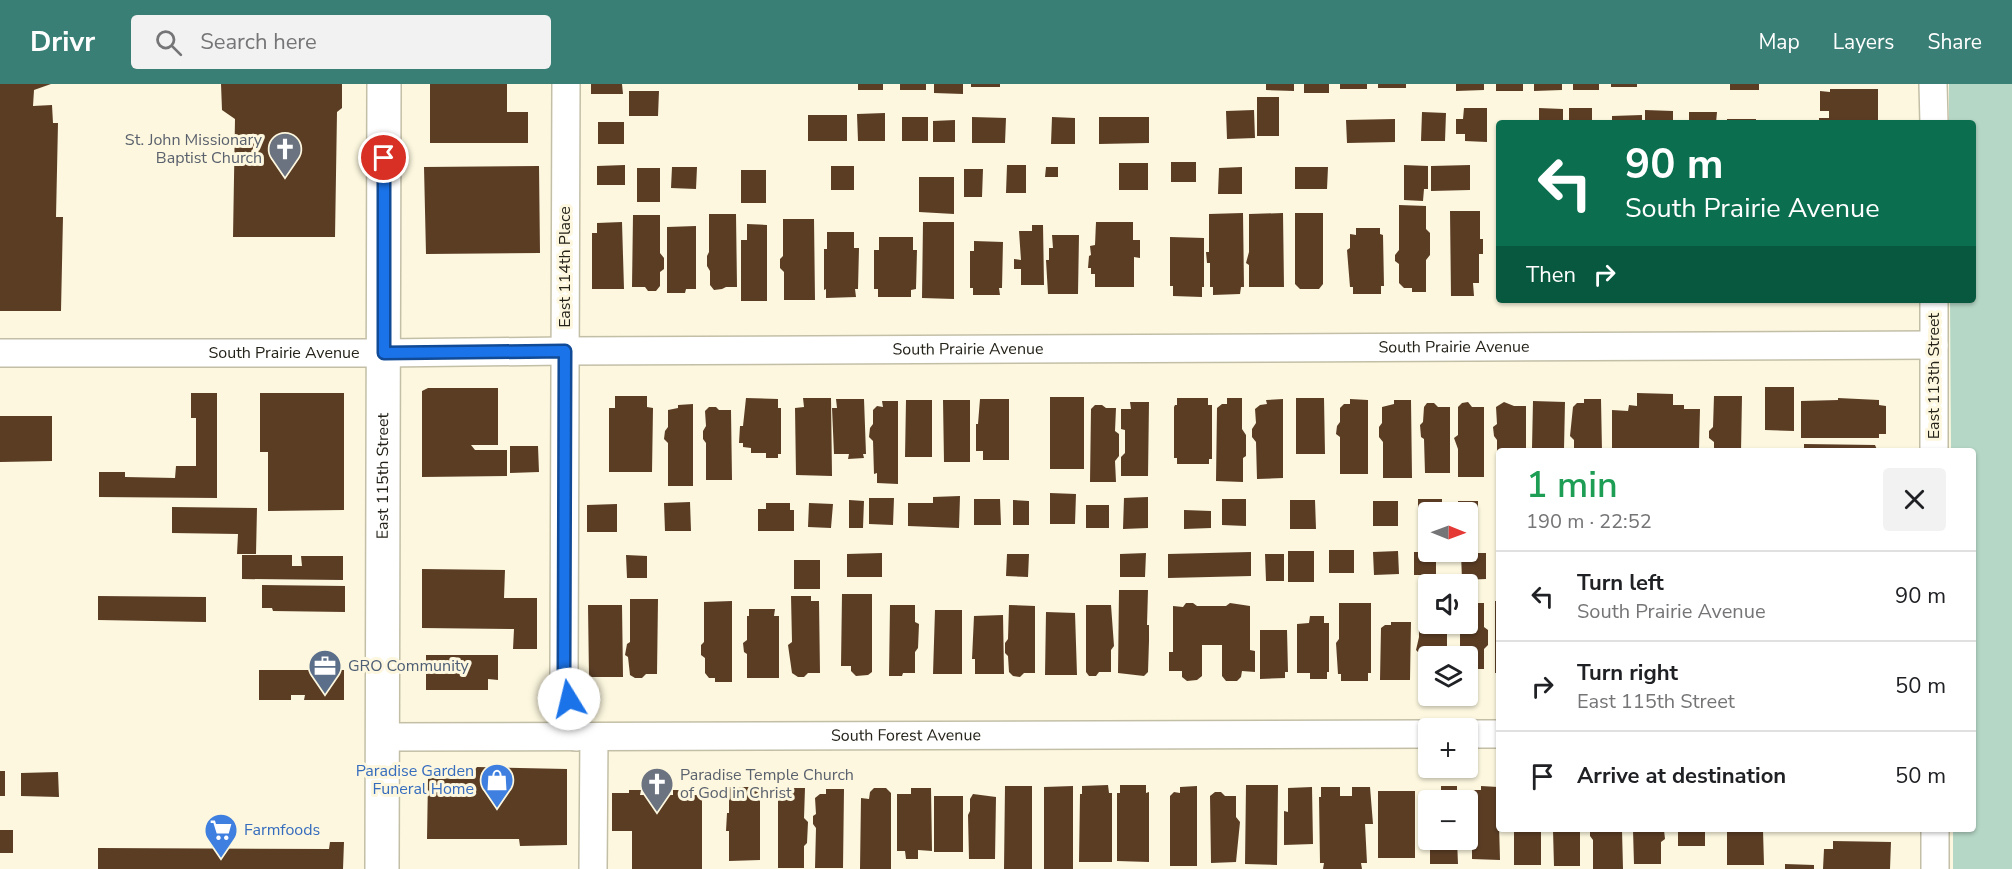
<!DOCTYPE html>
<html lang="en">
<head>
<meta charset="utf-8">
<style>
	body { margin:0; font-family:"Nunito Sans",sans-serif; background:#f2f2f2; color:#202124; height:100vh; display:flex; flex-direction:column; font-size:22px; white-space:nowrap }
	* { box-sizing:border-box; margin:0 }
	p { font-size:20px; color:#757577 }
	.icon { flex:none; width:33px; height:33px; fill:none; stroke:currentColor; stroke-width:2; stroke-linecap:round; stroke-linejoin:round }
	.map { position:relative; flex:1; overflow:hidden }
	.drawer { position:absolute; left:1496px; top:364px; width:480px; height:384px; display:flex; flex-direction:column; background:#fff; border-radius:6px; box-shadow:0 2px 4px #0004 }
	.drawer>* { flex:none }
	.guide { position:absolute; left:1496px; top:36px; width:480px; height:183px; border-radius:6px; box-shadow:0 2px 4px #0004; background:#0b6e4f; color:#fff; overflow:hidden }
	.needle { width:39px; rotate:91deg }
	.buttons { position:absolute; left:1418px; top:418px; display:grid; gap:12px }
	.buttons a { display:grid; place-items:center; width:60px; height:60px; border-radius:6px; background:#fff; box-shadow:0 2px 4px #0004; font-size:30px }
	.pin { position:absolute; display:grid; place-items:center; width:51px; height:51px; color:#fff; margin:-26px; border:3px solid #fff; border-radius:50%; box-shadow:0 2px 6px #0007 }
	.me { position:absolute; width:66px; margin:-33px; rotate:351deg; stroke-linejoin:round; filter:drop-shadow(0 0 4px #0008) }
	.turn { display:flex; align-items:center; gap:21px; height:126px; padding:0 30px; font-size:27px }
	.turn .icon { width:78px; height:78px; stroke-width:2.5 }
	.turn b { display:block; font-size:42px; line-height:51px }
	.then { display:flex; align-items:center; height:57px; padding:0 30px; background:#0003; gap:12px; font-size:22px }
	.round { display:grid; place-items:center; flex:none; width:63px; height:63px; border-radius:6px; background:#f2f2f2 }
	.summary { display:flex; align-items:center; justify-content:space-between; height:102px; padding:0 30px }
	h1 { font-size:36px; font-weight:600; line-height:45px; color:#1e9e55 }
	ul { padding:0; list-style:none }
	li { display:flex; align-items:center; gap:18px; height:90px; padding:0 30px; border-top:2px solid #e0e0e0 }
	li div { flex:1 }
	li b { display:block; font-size:22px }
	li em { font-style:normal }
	header { display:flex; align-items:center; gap:36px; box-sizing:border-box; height:84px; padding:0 30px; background:#3a7f75; color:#fff }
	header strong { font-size:28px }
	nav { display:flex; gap:33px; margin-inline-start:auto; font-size:21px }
	.search { width:420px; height:54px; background:#f2f2f2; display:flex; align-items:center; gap:15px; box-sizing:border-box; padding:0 21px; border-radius:6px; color:#757577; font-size:22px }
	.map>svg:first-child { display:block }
	.green { fill:#b5d7c6 }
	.building { fill:#5b3d24 }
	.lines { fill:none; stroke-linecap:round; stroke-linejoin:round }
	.minor-casing { stroke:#c3bfa7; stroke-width:30 }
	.tertiary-casing { stroke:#c3bfa7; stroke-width:36 }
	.minor { stroke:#fff; stroke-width:27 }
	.tertiary { stroke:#fff; stroke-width:33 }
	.route-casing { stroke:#114b97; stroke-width:15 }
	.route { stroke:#1a73e8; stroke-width:10 }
	.labels { text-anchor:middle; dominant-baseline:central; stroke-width:6; stroke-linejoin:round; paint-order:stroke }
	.worship-label { font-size:16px; fill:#5b616d; stroke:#fcf7de; text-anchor:end }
	.street-label { font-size:16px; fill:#242219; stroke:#fcf7de }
	.service-label { font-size:16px; fill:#4e5e75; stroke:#fcf7de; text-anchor:start }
	.shop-label { font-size:16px; fill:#366cbe; stroke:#fcf7de; text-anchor:end }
</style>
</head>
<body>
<header>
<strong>Drivr</strong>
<div class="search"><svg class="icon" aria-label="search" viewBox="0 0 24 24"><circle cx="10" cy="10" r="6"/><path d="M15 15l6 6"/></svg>Search here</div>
<nav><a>Map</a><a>Layers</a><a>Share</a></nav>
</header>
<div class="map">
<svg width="2012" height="785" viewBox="0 0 2012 785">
	<rect width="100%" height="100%" fill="#fcf7de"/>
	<path class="green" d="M1949,0H2012V785H1953V746H1972V368L1951,367L1950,216H1972V39H1949Z"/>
	<path class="building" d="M0,0H51L34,6L33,22L52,21L53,39H58L56,133H63L61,227H0Z
		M221,0H342V24L337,28L335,153H233L235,35L222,26Z
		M430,0H507V28H528V59H430Z
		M591,0H622L623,10H591Z
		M858,0H883V6H858Z
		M900,0H926V6H900Z
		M934,0H963V10L934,9Z
		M971,0H1000V3H971Z
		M1266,0H1294V7L1266,6Z
		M1304,0H1329V9H1304Z
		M1340,0H1367V5H1340Z
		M1378,0H1406V4H1378Z
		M1456,0H1484V6L1456,7Z
		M1496,0H1523V7H1496Z
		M1534,0H1562V6L1534,7Z
		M1573,0H1599V6H1573Z
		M1611,0H1637V3H1611Z
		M1730,0H1759V6H1730Z
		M1830,5H1878V39H1819V34H1829V27H1820V7L1830,8Z
		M629,7H659L658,32H629Z
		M1257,13H1279V52H1257Z
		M1464,24H1487V58L1465,57V50H1456V35H1463Z
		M1539,24L1563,25V39H1539Z
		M1569,24H1592V39H1569Z
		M1254,26L1255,54L1227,55L1226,27Z
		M1645,26L1673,27V39H1645Z
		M1422,28L1446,29L1445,57H1421Z
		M1689,28H1717L1716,39H1689Z
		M885,29V57H858L857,30Z
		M808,31H847V57H808Z
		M1642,31V39H1612V32Z
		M902,33H928V57H902Z
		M972,33L1006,34L1005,59H972Z
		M1052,33L1075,34V60H1051Z
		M1099,33H1149V59L1099,60Z
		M1395,35V58L1347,59L1346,36Z
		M1727,35H1756V39H1727Z
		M955,36V58H933V37Z
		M598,38H624V60H598Z
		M1171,78H1196V98H1171Z
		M1119,79H1148V106H1119Z
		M625,81V101H597V82Z
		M1007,81H1026V109H1006Z
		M1404,81L1428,82V105H1424L1423,117L1404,116Z
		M1470,81V106L1431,107V82Z
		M539,82L540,169L426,170L424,83Z
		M831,82H854V106H831Z
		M672,83H697L696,105L671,104Z
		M1046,83H1058V93H1045Z
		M1242,83V110H1218L1219,84Z
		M1295,83H1328L1327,105H1295Z
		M637,84H660V118H637Z
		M964,85H983L982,113H964Z
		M741,86H766V119H741Z
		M919,93H954V130L919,128Z
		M1399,121L1426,122V145L1430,149V171L1426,176V208H1412V204H1404L1399,199V180L1395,177V171L1399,166Z
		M1450,127H1480V155H1483V170H1479V199H1473L1474,212H1451Z
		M1243,129L1244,203H1241L1240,210L1213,211V203H1210V179H1207L1206,168H1209V130Z
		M1283,129L1284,203H1249V181L1246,179L1249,168V130Z
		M1295,129H1323V200L1319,205H1300L1295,200Z
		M709,130H736L737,203H726L722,205L714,206L710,201V187L707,182V172L709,168Z
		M633,131H660V169L664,174V185L660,188V202L656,207H648L645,203H632Z
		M783,135H814L815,216H784V188L780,184V175L783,172Z
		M622,138L624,205H592V149H597V139Z
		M923,138H954V215L922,214Z
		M1096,138H1133V156H1140V174L1134,173V203H1095V190H1091V184H1088L1089,172L1091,171L1090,162L1095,161Z
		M747,140L767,141V217H741V156H747Z
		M1032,141H1043L1044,201H1021V185H1014V175L1021,176L1019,147H1032Z
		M696,142V205H686L685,209H667V143Z
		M1356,144H1380V150L1383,151L1384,202H1381V210H1353V203H1350L1347,166L1350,164V150L1356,151Z
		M827,148H854V164H859L858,205H855L856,213L826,214V205L824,206V165H827Z
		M1052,151H1079L1078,210H1048L1046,176H1049V164H1053Z
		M879,153H913V166H917L916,205L911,206V213H878V205H874V166H879Z
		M1170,153L1204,154V203H1202V213L1173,212V202H1170Z
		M974,157L1003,158L1002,204H999L1000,211H973V204H970V167H974Z
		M1765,303H1794V347L1765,346Z
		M428,304H498V361H471L475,366H507V392L422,393V307Z
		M191,309H217V414L99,413V388H125V393L175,394L176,382H196V334H191Z
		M260,309H344V426L268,427V368H260Z
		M1637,309L1673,310V321H1684V325H1700L1699,366L1678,365V368L1612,366V326L1628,327L1629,321L1637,322Z
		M615,312H647V323L653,324L652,388H609V324H615Z
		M1714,312H1742L1741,368H1714V358L1709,354V347L1713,343Z
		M1050,313H1084V385H1050Z
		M746,314L778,315V324H781V370H778V374H766V369H751V364L743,363V359H739L740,342H743Z
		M803,314H831L832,392L796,391L795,324L804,323Z
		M1177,314H1208V321H1212V375H1209V380H1177V374H1174V323L1175,321H1177Z
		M1227,314H1242V345L1246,351V372L1243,374V398L1216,397L1217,324L1222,320H1227Z
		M1296,314H1324L1325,370H1296Z
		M1838,314L1879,316V321L1886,322V350H1879V354H1801V317L1838,316Z
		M836,315H864L866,370H863L864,374L848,375L849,370H834L832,324H837Z
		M980,315H1009V376H983V367H976V340H978Z
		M1283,315V394L1257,395L1256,358L1252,353V345L1256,339L1255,325L1260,321L1267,320L1266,316Z
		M1350,315L1368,316V390H1340V353L1336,350L1337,342L1340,338V324L1344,320H1350Z
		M1584,315H1601L1602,368H1574V356L1570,352L1573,323L1577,319H1584Z
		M906,316H932V373H905Z
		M943,316H970V378H944Z
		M1394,316H1411L1412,394H1383V358L1379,353V343L1382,339V323L1394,320Z
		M882,317H898V400L877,399V389L874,390L873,357L869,353L870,344L873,340V326L877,322L883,323Z
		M1533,317L1565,318L1564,365L1532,364Z
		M1130,318H1149L1148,392H1121V373L1125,369V346L1121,345V325H1131Z
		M1468,318L1472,323H1484V393H1458V365L1454,354L1458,351V323L1462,319Z
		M1504,318L1514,322H1526V368H1497V356L1494,352L1493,343L1497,340L1496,323Z
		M1427,319H1434L1438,323H1450V389H1425L1424,355L1421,353L1420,341L1423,338L1424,323Z
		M693,320V402H668V359L664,355L665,347L668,343V326L678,324V321Z
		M1095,321H1102L1106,324H1116L1115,347L1119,350V372L1115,377L1116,398H1090L1091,325Z
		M709,323H716L719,326H731L732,396H706V359L703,355V347L706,342L705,327Z
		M0,332H52V377L0,378Z
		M1804,360L1875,361L1878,368H1804Z
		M510,362H538L539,388L510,389Z
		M1050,409L1076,410L1075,440H1050Z
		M960,412L959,444L908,442V419H933V413Z
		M1148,413V444L1123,445L1124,414Z
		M869,414H894L893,441L869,440Z
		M974,415H1000L1001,441H974Z
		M1222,415H1246V442L1222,441Z
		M1418,415H1442V429H1428V444L1418,445Z
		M849,416L864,417L863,444H849Z
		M1013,416L1029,417V441H1013Z
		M1290,416H1315L1316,445H1290Z
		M1373,417H1398V442H1373Z
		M1458,417H1478V441H1467V429H1458Z
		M690,418L691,447H665L664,419Z
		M766,419H790V426H794V447H758V425H766Z
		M809,419L833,420L831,444L808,443Z
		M617,420V448H587V421Z
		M1086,421H1109V444H1086Z
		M172,423L257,424L256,470H237L238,450L172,449Z
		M1184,426L1211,427V444L1184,445Z
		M1329,466H1354V489H1329Z
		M1288,467H1314V498H1288Z
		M1398,467L1399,490L1374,491L1373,468Z
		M1251,468V492L1168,494V470Z
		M1414,468H1436V491H1414Z
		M882,469V493H847V470Z
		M1146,469L1145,493H1120V470Z
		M1461,469H1486V495L1462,496Z
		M1007,470H1029L1028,493L1006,492Z
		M1265,470H1284V497H1266Z
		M242,471H292V482H302L301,472H343V496L242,495Z
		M626,471L647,472V494H627Z
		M794,476H820V505H794Z
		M422,485L505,486L504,514H537V565H513L514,545L422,544Z
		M262,501L345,502V528L273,527L272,524H262Z
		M1119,506H1148L1147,541H1149V557L1148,588L1144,592L1118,589Z
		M842,510H872V588L868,591L856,592L851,587V582H841Z
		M98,512L206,513V538L98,536Z
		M791,512H811V517H819L820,589H808L804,593H798L792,589L788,561L792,558Z
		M1419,514H1428V540H1447V573H1428V590H1424L1420,586L1421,571L1416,566L1419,553Z
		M630,515H658L657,590H646L642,594H635L630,591L628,573L625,571L627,560L630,558Z
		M732,517V598H715V594H709L705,589V574L701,571V561L704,558V518Z
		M1495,517H1498V589H1495Z
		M1186,519H1193L1197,522H1226L1230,519L1250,522V566L1255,567V588L1242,587L1241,593L1237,597H1226L1222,592V561H1202V592L1197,596L1187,597L1182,593V587H1169V568H1173V522L1183,523Z
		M1339,519H1371V589H1368V597H1341V590H1338L1336,559L1339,555Z
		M1467,519H1484V543L1488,546V561L1484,565V585H1471L1469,589H1467V573H1460V540H1467Z
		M588,521H622L623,593H589Z
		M890,521H915V538L919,540L918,564L915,568V589H903L902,592H889Z
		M1009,521L1035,522V589H1024L1020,593L1013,592L1009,588L1008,572L1005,569V559L1008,555Z
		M1086,521H1111L1114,562L1111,566V588H1099L1096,592H1089L1086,588Z
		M749,525H775L774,532H779V594H747V570L744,568L743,559L747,556V532H749Z
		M935,526H962V590H933Z
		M1046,528L1075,529L1077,591H1045Z
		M1003,531L1004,590H975V575H972L974,532Z
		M1310,532H1324V539H1329V588H1327V595H1310V589H1297V540L1309,539Z
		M1391,538H1411L1410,596H1380L1381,544L1385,541H1391Z
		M1260,546H1287L1288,588H1285V594L1260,595Z
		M426,571H498V596L488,595V606H426Z
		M259,586H344V616H304L305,611H291V616H259Z
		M477,683L567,685V761L520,762L519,755H427L428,694L472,695L473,688Z
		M0,687H5V712H0Z
		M58,688L59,713L21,712V689Z
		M1108,701L1109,709H1112V778H1079L1080,710H1082V702Z
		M1120,701H1146V709L1149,708V778L1117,777V709H1120Z
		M1246,701H1278L1277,781L1245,780Z
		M1005,702H1032V785H1004Z
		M1073,702V785H1044V703Z
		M1197,702V782H1170V712L1174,708L1180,709V703Z
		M1441,702H1457V717H1430V711L1435,707H1441Z
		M1481,702L1498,703L1500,776L1472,775V742L1467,738L1468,729L1470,726V709L1475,706H1481Z
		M729,703H760V776L729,777V747H726L727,729H729Z
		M1312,703L1313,760L1284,761V727L1288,728V704Z
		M1321,703H1340V712H1352V703H1370L1373,740H1365L1367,779H1361L1362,785H1323L1324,779H1320L1319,713H1321Z
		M790,704H805L804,734L808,738L807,759L804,762V784H778V714L783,708H790Z
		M874,704H886L891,709V785H860L861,714L869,715L870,708Z
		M911,704H931L932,767L918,766V775H906L905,767H897V710H911Z
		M826,705H844L843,784H815L816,744L813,740V732L816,730L815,714L820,710H826Z
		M629,706H641L640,711H673V706H684V711H702V785H632V747H612V709H629Z
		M1378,707H1415V774H1378Z
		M1215,708H1221L1225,712H1236V733L1240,738L1236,778L1211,779L1210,712Z
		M973,710L996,713L995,775H969L968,731L970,727V715Z
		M934,712H963V768H934Z
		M0,746H13V769H0Z
		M1514,746H1541V781H1514Z
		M1553,746H1580V782H1554Z
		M1590,746H1622L1623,785H1593V756L1590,752Z
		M1633,746H1664L1665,755L1661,758V780H1634Z
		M1678,746H1705V762H1678Z
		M1727,746H1763L1764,781H1727Z
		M1430,756H1457L1458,780H1430Z
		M1833,757L1891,758L1890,785H1823L1824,765H1833Z
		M330,758H344L343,785H98V764L329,765Z
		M1785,780L1814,781V785H1785Z"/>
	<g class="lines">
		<g class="minor-casing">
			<g id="minor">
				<path d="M566,0L564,591L576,653"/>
				<path d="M1933,0L1934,39"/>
				<path d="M1934,216V368"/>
				<path id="s1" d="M0,269H384L565,267L1934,261"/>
				<path d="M1467,650H1498"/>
				<path id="s2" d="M382,653L1428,650"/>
				<path d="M1935,746V785"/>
				<path d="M593,785L594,653"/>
			</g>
		</g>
		<g class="tertiary-casing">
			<g id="tertiary">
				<path id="s3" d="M382,785L384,0"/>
			</g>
		</g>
		<use href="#minor" class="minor"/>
		<use href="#tertiary" class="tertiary"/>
	</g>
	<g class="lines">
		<g class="route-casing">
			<path id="route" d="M384,74V269L565,267L564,591L569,615"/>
		</g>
		<use href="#route" class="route"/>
	</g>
	<defs>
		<g id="church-pin" transform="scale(1.725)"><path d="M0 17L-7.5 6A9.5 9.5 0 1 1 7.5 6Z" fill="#6b7280" stroke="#fcf7de"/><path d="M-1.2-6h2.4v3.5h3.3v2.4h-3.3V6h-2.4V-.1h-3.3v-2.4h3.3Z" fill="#fff"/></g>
		<g id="office-pin" transform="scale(1.725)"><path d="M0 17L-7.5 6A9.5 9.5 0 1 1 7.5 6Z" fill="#5c6f8a" stroke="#fcf7de"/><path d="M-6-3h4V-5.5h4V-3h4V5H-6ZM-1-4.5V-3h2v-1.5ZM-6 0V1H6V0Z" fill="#fff"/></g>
		<g id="shop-pin" transform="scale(1.725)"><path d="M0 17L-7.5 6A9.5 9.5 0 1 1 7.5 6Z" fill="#3f7fe0" stroke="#fcf7de"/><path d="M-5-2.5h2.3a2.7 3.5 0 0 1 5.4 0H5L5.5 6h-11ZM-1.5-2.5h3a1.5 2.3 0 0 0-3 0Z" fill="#fff"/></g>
		<g id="supermarket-pin" transform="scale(1.725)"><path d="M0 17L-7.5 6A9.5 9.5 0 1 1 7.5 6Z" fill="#3f7fe0" stroke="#fcf7de"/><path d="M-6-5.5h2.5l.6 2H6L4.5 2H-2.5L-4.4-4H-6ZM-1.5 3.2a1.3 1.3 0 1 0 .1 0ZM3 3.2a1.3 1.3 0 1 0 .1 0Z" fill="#fff"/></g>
	</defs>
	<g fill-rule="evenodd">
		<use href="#church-pin" x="285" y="65"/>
		<use href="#office-pin" x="325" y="582"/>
		<use href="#shop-pin" x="497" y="696"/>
		<use href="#church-pin" x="657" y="700"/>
		<use href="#supermarket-pin" x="221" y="746"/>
	</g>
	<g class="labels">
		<g class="worship-label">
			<text x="262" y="56">St. John Missionary<tspan x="262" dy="18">Baptist Church</tspan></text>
			<text x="680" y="691" text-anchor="start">Paradise Temple Church<tspan x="680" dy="18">of God in Christ</tspan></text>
		</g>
		<g class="street-label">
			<text transform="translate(565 183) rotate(-90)">East 114th Place</text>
			<text stroke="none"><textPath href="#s1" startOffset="1454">South Prairie Avenue</textPath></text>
			<text stroke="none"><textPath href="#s1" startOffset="968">South Prairie Avenue</textPath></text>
			<text stroke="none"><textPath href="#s1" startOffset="284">South Prairie Avenue</textPath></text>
			<text transform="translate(1934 292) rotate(-90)">East 113th Street</text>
			<text stroke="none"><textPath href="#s3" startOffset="393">East 115th Street</textPath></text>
			<text stroke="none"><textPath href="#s2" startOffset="524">South Forest Avenue</textPath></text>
		</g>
		<g class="service-label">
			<text x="348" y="582">GRO Community</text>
		</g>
		<g class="shop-label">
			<text x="474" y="687">Paradise Garden<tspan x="474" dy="18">Funeral Home</tspan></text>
			<text x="244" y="746" text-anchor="start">Farmfoods</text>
		</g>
	</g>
</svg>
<div class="buttons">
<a><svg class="needle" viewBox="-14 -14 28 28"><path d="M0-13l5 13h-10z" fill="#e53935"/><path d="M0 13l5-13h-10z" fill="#757577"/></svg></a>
<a><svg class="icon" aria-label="sound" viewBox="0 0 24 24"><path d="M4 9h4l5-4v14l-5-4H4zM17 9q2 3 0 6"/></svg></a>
<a><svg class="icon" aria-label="layers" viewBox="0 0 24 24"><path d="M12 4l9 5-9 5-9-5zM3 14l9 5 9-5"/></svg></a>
<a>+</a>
<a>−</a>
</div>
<div class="pin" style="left:384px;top:74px;background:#d93025"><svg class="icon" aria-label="arrive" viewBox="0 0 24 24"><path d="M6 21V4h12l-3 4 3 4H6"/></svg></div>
<svg class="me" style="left:569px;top:615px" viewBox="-20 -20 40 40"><circle r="19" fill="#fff"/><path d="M0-13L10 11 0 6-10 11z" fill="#1a73e8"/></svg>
<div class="guide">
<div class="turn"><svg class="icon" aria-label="left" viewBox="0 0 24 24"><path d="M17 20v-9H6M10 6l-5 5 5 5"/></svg><div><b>90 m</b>South Prairie Avenue</div></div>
<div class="then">Then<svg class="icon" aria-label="right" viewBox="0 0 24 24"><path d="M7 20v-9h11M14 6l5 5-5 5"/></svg></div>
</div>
<section class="drawer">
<div class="summary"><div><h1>1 min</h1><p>190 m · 22:52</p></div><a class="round"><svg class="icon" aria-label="close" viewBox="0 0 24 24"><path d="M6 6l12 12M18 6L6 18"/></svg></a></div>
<ul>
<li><svg class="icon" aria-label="left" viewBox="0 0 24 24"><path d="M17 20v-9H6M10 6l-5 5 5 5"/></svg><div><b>Turn left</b><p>South Prairie Avenue</p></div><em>90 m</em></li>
<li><svg class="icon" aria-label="right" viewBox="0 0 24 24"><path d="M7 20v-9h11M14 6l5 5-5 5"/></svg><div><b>Turn right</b><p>East 115th Street</p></div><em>50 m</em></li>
<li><svg class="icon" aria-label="arrive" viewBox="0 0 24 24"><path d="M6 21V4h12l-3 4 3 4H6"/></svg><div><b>Arrive at destination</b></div><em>50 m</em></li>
</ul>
</section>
</div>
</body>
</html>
